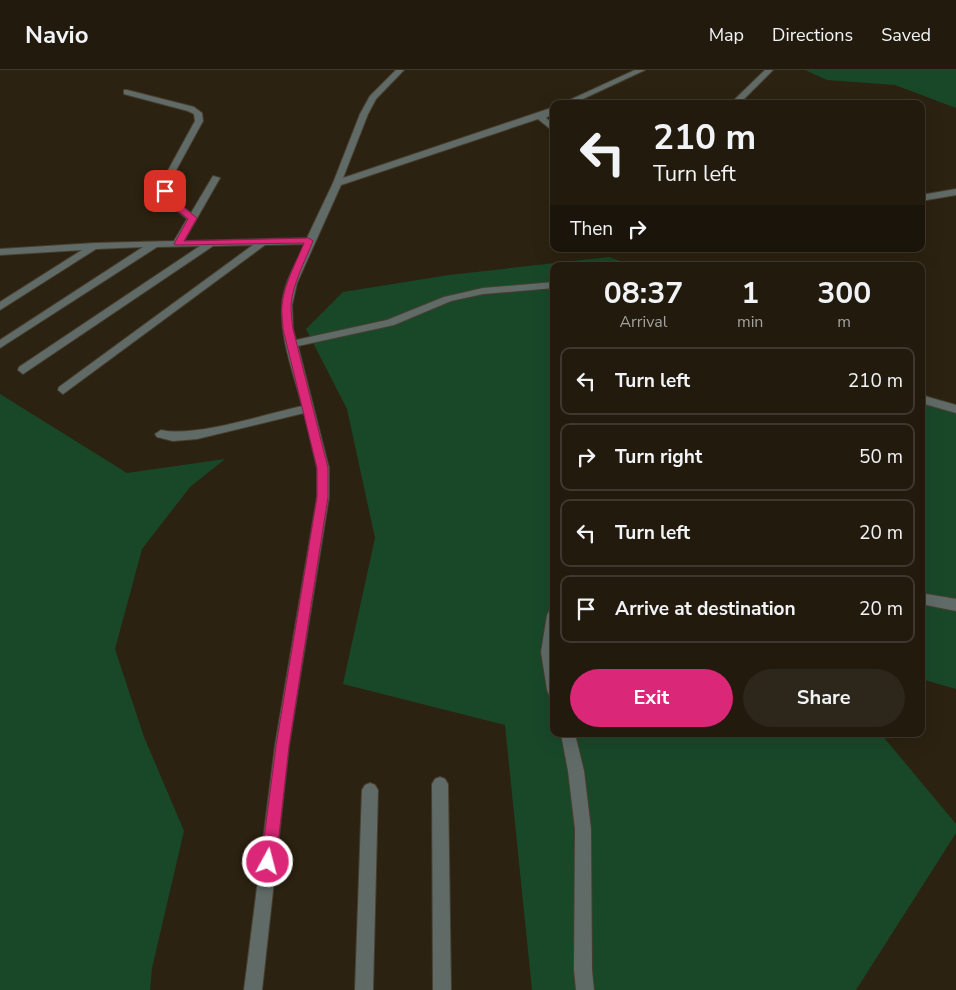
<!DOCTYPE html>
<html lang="en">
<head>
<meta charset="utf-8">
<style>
	body { margin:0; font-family:"Nunito Sans",sans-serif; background:#2d271b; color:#f1f3f6; height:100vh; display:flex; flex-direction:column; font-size:19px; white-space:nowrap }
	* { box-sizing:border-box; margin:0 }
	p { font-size:16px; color:#a2a19d }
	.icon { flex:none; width:28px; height:28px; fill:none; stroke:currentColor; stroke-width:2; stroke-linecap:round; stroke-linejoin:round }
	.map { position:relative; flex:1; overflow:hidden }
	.drawer { position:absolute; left:550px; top:192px; width:375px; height:475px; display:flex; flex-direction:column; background:#211a0d; border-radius:10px; box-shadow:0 5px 20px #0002,0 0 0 1px #3e382e }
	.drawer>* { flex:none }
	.guide { position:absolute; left:550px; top:30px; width:375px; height:152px; border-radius:10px; box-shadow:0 5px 20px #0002,0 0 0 1px #3e382e; background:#211a0d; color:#f1f3f6; overflow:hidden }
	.pin { position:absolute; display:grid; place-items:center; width:42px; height:42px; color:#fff; margin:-21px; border-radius:10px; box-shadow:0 2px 8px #0006 }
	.me { position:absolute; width:55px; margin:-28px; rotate:7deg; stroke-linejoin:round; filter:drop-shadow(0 0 4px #0008) }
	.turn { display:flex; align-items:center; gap:18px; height:105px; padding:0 20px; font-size:22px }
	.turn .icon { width:65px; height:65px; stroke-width:2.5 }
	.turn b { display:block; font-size:35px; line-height:42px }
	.then { display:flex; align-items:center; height:48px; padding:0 20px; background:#0003; gap:10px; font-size:19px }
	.eta { display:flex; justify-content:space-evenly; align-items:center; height:85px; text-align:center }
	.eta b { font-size:30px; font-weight:700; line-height:35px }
	.cta { display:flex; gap:10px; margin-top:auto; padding:10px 20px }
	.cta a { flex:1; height:58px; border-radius:30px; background:#db2777; color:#fff; font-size:20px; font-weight:700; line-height:58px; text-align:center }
	.cta a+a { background:#2d271b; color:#f1f3f6 }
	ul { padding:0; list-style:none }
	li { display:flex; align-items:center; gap:15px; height:68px; margin:0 10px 8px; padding:0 10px; border:2px solid #3e382e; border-radius:10px }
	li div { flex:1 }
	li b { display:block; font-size:19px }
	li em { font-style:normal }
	header { display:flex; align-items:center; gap:30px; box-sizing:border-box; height:70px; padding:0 25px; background:#211a0d; border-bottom:1px solid #3e382e }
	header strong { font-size:24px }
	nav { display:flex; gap:28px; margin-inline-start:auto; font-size:18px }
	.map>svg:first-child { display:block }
	.green { fill:#194829 }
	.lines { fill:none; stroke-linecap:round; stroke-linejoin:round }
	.street-casing { stroke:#483f2f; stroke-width:2 }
	.street { fill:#606b68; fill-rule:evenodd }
	.route { fill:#db2777; stroke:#8e194d }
</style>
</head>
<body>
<header>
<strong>Navio</strong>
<nav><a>Map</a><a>Directions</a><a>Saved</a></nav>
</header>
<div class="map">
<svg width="956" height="920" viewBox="0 0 956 920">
	<rect width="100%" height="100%" fill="#2c2211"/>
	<path class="green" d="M805,0H956V38L895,15L827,10Z
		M609,187L635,196H554V664H881L956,754V763L856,920H532L505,655L343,614L375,468L347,339L306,259L343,222L449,205Z
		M921,322L956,341V619L921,609Z
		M0,324L127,403L225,389L190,417L142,479L115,579L144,667L184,761L152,898L150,920H0Z"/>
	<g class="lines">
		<g class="street-casing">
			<path id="street" d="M396,0H404L376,29L368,44L343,108L554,37V42L546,48L554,55V62L538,49L341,115L297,213L292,235L293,259L296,270L387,250L444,227L483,218L554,212V218L483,224L451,231L394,255L298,276L329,398V427L289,676L262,920H244L275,676L317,427V398L304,343L197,369L173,371L157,367L155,364L161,360C195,368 266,344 302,336C294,304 280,269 282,236C283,214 296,193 305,174L265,175L63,324L58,320L59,317L253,175L213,176L23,304L18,300L19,297L200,176L157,177L0,278V270L143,177L96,179L0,240V232L82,180L0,185V179L95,173L174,171L187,149L167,132L160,115L195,51L194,44L188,41L124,24V20H127L194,37L202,43L203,51L168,115C171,129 181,135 191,143L213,106L220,108L184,171L307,168L333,113L360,44L370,26Z
				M635,0H645L572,34H561Z
				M765,0H773L739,34H730Z
				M956,119V125L921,131V125Z
				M921,325L956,335V343L921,333Z
				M921,523L956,529V541L921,534Z
				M554,539V626L549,625L547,620L541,582L547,545L549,541Z
				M561,664H575L584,701L591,759L592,900L594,920H576L574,900L575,759L568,701Z
				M440,707L445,709L448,714L451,920H433L432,714L435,709Z
				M370,713L375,715L378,720L373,920H355L362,720L365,715Z"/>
		</g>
		<use href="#street" class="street"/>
	</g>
	<path class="route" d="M165,119L168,120L172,128L197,148L184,171L309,168L313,171C305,191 293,213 291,235C291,243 292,252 293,259L328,398V427L289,676L276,792L274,797L268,799L263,797L261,792L276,676L317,427V398L283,259C283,251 281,243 282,235C284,214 296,193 304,173L175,175L174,174L188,149L166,131L161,121Z"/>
</svg>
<div class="pin" style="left:165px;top:121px;background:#d93025"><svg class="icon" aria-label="arrive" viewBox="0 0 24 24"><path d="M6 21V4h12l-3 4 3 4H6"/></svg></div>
<svg class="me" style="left:268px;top:792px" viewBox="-20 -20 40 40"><circle r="17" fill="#db2777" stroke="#fff" stroke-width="3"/><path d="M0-11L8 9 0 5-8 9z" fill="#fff"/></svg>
<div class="guide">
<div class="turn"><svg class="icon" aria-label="left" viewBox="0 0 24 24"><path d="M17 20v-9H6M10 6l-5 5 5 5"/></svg><div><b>210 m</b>Turn left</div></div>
<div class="then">Then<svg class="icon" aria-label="right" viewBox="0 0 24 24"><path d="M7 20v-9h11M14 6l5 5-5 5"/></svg></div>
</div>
<section class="drawer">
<div class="eta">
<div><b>08:37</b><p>Arrival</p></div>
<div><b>1</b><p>min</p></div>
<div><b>300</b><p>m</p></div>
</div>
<ul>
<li><svg class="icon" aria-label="left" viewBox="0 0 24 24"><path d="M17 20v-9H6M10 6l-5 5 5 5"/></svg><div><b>Turn left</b></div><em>210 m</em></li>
<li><svg class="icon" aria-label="right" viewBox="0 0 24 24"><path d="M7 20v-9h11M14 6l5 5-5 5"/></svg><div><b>Turn right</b></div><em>50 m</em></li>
<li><svg class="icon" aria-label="left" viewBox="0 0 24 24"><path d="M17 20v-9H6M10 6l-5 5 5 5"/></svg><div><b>Turn left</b></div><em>20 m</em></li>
<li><svg class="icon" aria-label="arrive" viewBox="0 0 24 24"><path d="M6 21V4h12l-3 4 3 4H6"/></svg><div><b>Arrive at destination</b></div><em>20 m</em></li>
</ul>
<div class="cta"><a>Exit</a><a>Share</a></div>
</section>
</div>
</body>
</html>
